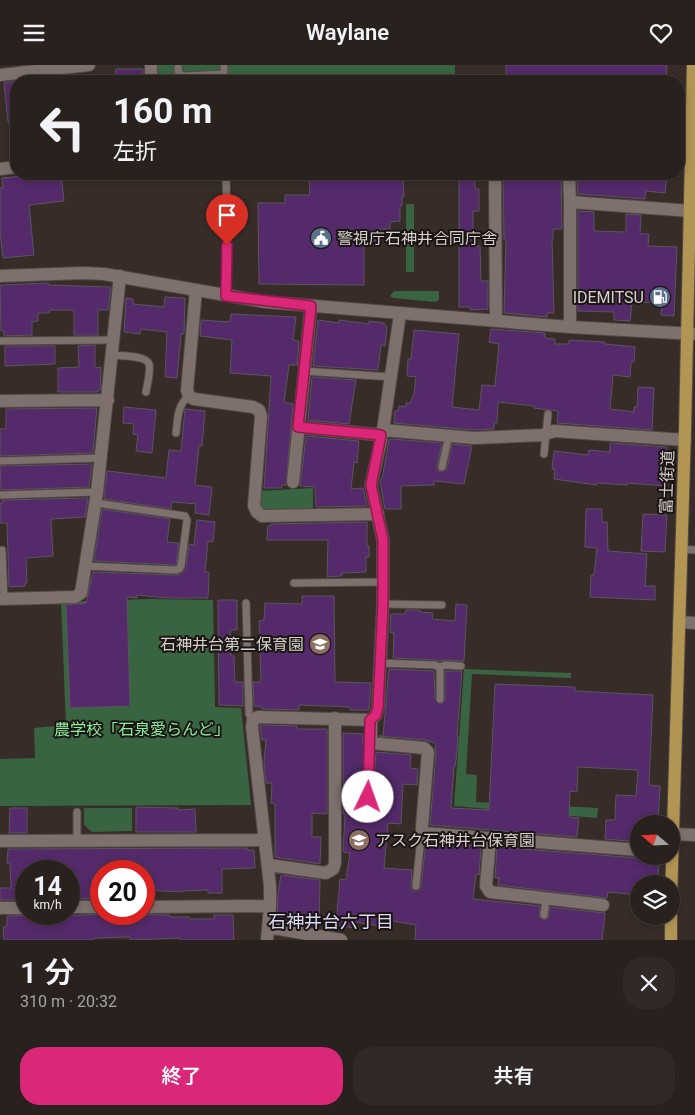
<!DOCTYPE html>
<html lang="ja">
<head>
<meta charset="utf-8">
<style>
	body { margin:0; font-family:Roboto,"Noto Sans JP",sans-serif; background:#312927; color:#f1f3f6; height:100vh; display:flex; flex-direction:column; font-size:19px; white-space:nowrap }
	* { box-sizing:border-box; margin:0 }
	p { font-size:16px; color:#a5a3a4 }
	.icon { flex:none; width:28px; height:28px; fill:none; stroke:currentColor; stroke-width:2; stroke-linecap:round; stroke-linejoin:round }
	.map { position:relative; height:875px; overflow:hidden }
	.sheet { display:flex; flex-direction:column; background:#29211e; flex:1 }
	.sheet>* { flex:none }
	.top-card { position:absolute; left:10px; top:10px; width:675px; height:105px; border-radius:20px; box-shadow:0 2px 8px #0003,0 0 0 1px #453e3c; background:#29211e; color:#f1f3f6; overflow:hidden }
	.needle { width:32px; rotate:289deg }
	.buttons { position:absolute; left:630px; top:750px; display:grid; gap:10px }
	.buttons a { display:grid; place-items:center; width:50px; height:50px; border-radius:50%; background:#29211e; box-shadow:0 2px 8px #0003,0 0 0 1px #453e3c; font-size:25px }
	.speed { position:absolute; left:15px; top:795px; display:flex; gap:10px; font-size:25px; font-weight:700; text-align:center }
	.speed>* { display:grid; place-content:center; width:65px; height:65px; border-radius:50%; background:#29211e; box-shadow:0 2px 8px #0003,0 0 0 1px #453e3c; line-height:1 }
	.speed small { font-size:12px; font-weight:400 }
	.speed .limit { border:8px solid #d22; background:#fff; color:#111 }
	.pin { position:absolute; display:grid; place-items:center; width:42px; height:42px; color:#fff; margin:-51px -21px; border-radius:50% 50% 50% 0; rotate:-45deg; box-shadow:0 0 5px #0007 }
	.pin .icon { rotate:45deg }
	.me { position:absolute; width:55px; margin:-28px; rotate:3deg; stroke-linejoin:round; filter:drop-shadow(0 0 4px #0008) }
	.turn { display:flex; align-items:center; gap:18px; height:105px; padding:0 20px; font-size:22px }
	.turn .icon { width:65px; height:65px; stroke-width:2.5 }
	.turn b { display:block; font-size:35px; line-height:42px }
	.round { display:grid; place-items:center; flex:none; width:52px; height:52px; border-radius:20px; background:#312927 }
	.head { display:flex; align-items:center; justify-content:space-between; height:85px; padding:0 20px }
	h1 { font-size:30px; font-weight:600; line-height:38px }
	.action { display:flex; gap:10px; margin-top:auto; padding:10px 20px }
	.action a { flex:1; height:58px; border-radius:20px; background:#db2777; color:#fff; font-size:20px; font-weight:600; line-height:58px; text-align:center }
	.action a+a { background:#312927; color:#f1f3f6 }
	header { display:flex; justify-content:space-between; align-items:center; height:65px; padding:0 20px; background:#29211e; font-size:22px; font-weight:600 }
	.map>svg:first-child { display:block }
	.green { fill:#396441 }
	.building { fill:#542a6a; stroke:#5b555f }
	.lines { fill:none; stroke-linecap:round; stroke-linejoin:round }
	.service-casing { stroke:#524945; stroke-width:9 }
	.minor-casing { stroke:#524945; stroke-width:14 }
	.tertiary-casing { stroke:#524945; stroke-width:14 }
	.primary-casing { stroke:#524945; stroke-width:14 }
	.service { stroke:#7e716d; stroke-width:7 }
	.minor { stroke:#7e716d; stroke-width:12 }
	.tertiary { stroke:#7e716d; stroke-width:12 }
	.primary { stroke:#b29553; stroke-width:12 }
	.route-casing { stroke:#8e194d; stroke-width:12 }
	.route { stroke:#db2777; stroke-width:9 }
	.labels { text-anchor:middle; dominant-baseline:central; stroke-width:4; stroke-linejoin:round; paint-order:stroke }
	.poi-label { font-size:16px; fill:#d7d0cd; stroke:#1a1513; text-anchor:start }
	.street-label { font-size:16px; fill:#d7d0cd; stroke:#1a1513 }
	.park-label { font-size:16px; fill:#8cec9d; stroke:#1a1513 }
	.neighbourhood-label { font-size:18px; fill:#dcd8f5; stroke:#1a1513 }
</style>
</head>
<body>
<header><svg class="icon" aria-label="menu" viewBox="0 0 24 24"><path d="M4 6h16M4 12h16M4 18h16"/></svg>Waylane<svg class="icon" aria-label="heart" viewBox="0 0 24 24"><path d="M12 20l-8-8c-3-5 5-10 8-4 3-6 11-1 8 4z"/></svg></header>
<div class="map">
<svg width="695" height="875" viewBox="0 0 695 875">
	<rect width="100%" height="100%" fill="#372c28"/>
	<path class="green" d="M156,0H455V16H156Z
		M406,139H414V207H406Z
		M394,226H439V235L436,237L393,233L390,231Z
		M313,423V445H265L258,440L259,426Z
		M149,534L213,535L215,642L241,643L251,740L0,741V694L35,693L34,663L66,660L61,537Z
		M464,604L571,608V613L472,609L466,709L477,710L476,737L598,743L597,753L454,741Z
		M84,743H132V766L92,767L84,760Z"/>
	<path class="building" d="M506,0H667L666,16H506Z
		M116,4H143V16H115Z
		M16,16V57H8L4,18Z
		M45,109H61L64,136L29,140L34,190L3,193L0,167V123H3L2,113Z
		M460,109H475V124H479V146H473V181H480L481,216H488V244L470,245V242H459V117L460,116Z
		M503,109L551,111V109H561L562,164H553V174H552L554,248H547V252L504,248L506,175H504Z
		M577,109H667L665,128L646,126L645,134L578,129Z
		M309,115H403L404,132H402V141H400V156L390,157V164H378V176H364V220L259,219L258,138H285V130H310Z
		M578,146L594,147V166L626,167V149L641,150L640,169H649L648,181L677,182L674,251L661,250L662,238L632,237L630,256L614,255V247L578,246Z
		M48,218L49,220L111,222L108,245H98V270H74V245H50L49,248H38V256L32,257V270L4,271V266H1L0,220Z
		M165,232L185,233L184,269H181L177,313L165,312L167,267L141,264L140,269L124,267L126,233L133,234V239L164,242Z
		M231,249L296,252L293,275L299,276L297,300H289L284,337L293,339L286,420H282V423H264L271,311L230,308L232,275L200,271L201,255L230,257Z
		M318,255L339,258V255L369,259V256L384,258L387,262L385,281L381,280L378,305L313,301Z
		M491,264L545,268V273L555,274V279H569V275L605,277V279L635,282L634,297H631L630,312L613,310L610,344L634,347V342H637L638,322L654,323L652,365L557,358L558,346L534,343V341L498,337L497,358H494V364L473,365L394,358L395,346H398L399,341L406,342V338H410L414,329L416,312L407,311L408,294H411L414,265L459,269L452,342L479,345L482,320L495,321L499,279L489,277Z
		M95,280V303L101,302L100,325H98V327H58V303L79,302L78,281Z
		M5,281H55V299L5,301Z
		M312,312L356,315L349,359L308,355Z
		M124,342L156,345L152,388L136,386L138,370L133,369L134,359L123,358Z
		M97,343L93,388L0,391V364H6V344Z
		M185,344L205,346L202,381H199L195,420L212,422L209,450L195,448L196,439L174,437H172L171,444L104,434L107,406L166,413L169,385L181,386Z
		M306,371L359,376L357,398L354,397L351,424L363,423L367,441L316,442L315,422L300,421Z
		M392,374L442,378L437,401L438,406L441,407L447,404L452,379L472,381L464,419L434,416V420L401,421V444H385L380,417L381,414H382L389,375Z
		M610,378L667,382L665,407L667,408L666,421L627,418V420L597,418V420L554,414L555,404H552L554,386L588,390L589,385L610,387Z
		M92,399L89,422L1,425L0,401Z
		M88,433L85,452L51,454L53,491L26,493L27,518H25V521L9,522L7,458H0V438H2V435Z
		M102,444L170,454L167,477L179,478L176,500L94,496Z
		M586,444H602V457H607L608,486L647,489L645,521H655V535L590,532L591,510H594L597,483L585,482Z
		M643,449L667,450L665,487L641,486Z
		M197,455L215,457L213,477L208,476L205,507H209L208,533H167L137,530V533L127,532L130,641L70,643L66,540L86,538L93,507L176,510L181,509L186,502L189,479L194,480Z
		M367,457V481H369V492H366V507L342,508V511L327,512L328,475H267L268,461H271V459Z
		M302,531H334L335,617L371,618L369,645H350V642L299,640V645L262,644V642L254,641L253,617H261L259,556L264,555L265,538L302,539Z
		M218,535H237V565H230L231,591H234L235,617H243V641L219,640Z
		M456,539L467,540L464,596L445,595L439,596L435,595L393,593L394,568L390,567L391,549H405L406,545H420V547L433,548L432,554L455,556Z
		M389,604L434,606L435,634L440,639L443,638L445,634V606H462L457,671H458L457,686L455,702H454L451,743L489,745L495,619L575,622V626L653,630L649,720L660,721L658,756L639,754V777L605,774L606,755H615L616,730L636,731L638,705L578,702L577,727L570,726L569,752L579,753L577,772L430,760L436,688L435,678L425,675L379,671H383Z
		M260,660L297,661V664H327V749L312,748V772H321L320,799L275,792V739L271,738L272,718H266L264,697L266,675H262Z
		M343,668L363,669V678L365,684L363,732L366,737H370L373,733L376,687L411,690L410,703L418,704L417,720L403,719L401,759L388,758L384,803L412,805L411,823L413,826H418L421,822L426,776L481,781L479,810L476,809L473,834L540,841L539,852L544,855L548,853L550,842L605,848L602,875H415L416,860L387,855L386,862L355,857L354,863L336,860L340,814L346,815L350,788L343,787L345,749H343Z
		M136,742L178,743V745L195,744L196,767H136Z
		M10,743H27V768H9Z
		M497,782L638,793L644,791H660L657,819H639V830L608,827L607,833L498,820L499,813H495Z
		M247,783V785H254L255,803L222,804V828H208V825L182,826V827L144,825V806H133V802L101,803V834H69V806H55V803H26V835H0V823H11L10,798H7L8,784Z
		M281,810L320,815L319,860L279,854V851H277L278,828Z
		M105,849L170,850V852H189V854H214V850H233L234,875H180V873L130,875V872L95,873L93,875H4L3,862L7,861V851L36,850V852Z"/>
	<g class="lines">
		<g class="service-casing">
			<path id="service" d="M178,0V6L182,11L224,9
				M224,0V16
				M679,54H693
				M226,109L228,198L226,231
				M0,276L112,275
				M111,290C119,291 146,290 149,299C151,306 147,320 146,327
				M304,306L391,312
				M176,368C178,354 177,340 189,331
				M544,389L548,349
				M0,396L101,393
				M442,402L449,370
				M0,430L97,427
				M681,484L695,485
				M2,485L4,534
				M85,501L176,505L179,504L181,501L187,455L185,451L96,438
				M294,518L383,517
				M246,538L249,649L253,655
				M383,539L442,540
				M380,598L435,600L439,602L440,606V634
				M439,602L445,600L461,601
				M368,732L371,678
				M77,776V747
				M416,821L421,772L424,768
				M544,850L546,834"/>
		</g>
		<g class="minor-casing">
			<path id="minor" d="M151,0V16
				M0,10L89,0
				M0,104L16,102
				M495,109L496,255
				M569,109L570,137V262
				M570,137L691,146
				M196,225L187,325L189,331L194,334L253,342L259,345L261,351L254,441L257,447L262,451L378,449
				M400,249L383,365L371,420L383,475V539L378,642L376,650L371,655V678L424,683L428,687L422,762V766L424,768L639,785
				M0,336L108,335
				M298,362L381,370
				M383,365L473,373L543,370L554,366L685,375
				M293,417L311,241
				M0,534L75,532L81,528L97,427L120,211
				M679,557L695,558
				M673,769L695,770
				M490,773L486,821L490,827L603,840
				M0,776L265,775
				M269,800L326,808L333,804L335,798V653
				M69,842H101
				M144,842L270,841
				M0,843H26
				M268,862L341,875
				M267,875L270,841V821L252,662L253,655L258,652L371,655"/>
		</g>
		<g class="tertiary-casing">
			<path id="tertiary" d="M0,211L83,208L104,209L266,237L570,262L695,269"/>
		</g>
		<g class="primary-casing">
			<path id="primary" d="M671,834L685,365L693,0
				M671,875V851"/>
		</g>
		<use href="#service" class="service"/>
		<use href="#minor" class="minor"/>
		<use href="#tertiary" class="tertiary"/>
		<use href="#primary" class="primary"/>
	</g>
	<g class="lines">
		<g class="route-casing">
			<path id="route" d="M227,180L226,231L311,241L298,362L381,370L371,420L383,475V539L378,642L376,650L370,655L368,732"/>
		</g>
		<use href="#route" class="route"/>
	</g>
	<defs>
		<g id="civic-disc" transform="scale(1.125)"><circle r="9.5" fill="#5c6f8a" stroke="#1a1513"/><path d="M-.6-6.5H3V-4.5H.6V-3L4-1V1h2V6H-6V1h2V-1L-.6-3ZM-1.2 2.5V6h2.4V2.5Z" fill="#fff"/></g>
		<g id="fuel-disc" transform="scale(1.125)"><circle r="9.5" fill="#5c6f8a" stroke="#1a1513"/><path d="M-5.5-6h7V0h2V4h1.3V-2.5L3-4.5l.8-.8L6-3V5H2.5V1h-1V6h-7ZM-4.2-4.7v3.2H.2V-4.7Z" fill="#fff"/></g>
		<g id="school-disc" transform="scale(1.125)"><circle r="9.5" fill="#8d6e63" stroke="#1a1513"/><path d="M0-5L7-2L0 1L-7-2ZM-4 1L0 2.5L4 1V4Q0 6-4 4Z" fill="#fff"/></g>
	</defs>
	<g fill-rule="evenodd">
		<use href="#civic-disc" x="321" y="173"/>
		<use href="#fuel-disc" x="660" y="232"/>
		<use href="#school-disc" x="320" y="579"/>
		<use href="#school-disc" x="359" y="775"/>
	</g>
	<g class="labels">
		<g class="poi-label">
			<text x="337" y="173">警視庁石神井合同庁舎</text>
			<text x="644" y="232" text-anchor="end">IDEMITSU</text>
			<text x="304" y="579" text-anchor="end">石神井台第二保育園</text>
			<text x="375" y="775">アスク石神井台保育園</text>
		</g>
		<g class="street-label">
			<text transform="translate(667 417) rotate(-88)">富士街道</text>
		</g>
		<g class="park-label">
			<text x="142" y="664">農学校「石泉愛らんど」</text>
		</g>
		<g class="neighbourhood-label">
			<text x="331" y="856">石神井台六丁目</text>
		</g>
	</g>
</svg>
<div class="buttons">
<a><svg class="needle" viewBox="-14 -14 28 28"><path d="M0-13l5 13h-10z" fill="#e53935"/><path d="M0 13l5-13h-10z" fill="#a5a3a4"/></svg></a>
<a><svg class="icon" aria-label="layers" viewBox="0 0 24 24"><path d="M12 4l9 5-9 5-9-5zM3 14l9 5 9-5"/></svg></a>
</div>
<div class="speed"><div>14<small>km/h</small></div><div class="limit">20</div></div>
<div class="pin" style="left:227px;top:180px;background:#d93025"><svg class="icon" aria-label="arrive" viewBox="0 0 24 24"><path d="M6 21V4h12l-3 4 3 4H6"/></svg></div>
<svg class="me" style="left:368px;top:732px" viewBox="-20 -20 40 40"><circle r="19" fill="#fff"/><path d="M0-13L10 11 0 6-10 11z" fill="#db2777"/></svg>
<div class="top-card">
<div class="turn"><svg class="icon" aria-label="left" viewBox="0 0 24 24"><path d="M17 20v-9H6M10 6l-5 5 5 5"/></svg><div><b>160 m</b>左折</div></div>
</div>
</div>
<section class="sheet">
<div class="head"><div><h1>1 分</h1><p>310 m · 20:32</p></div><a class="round"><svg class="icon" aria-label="close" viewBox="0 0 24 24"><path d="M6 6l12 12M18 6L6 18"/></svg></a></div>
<div class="action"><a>終了</a><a>共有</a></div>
</section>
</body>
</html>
